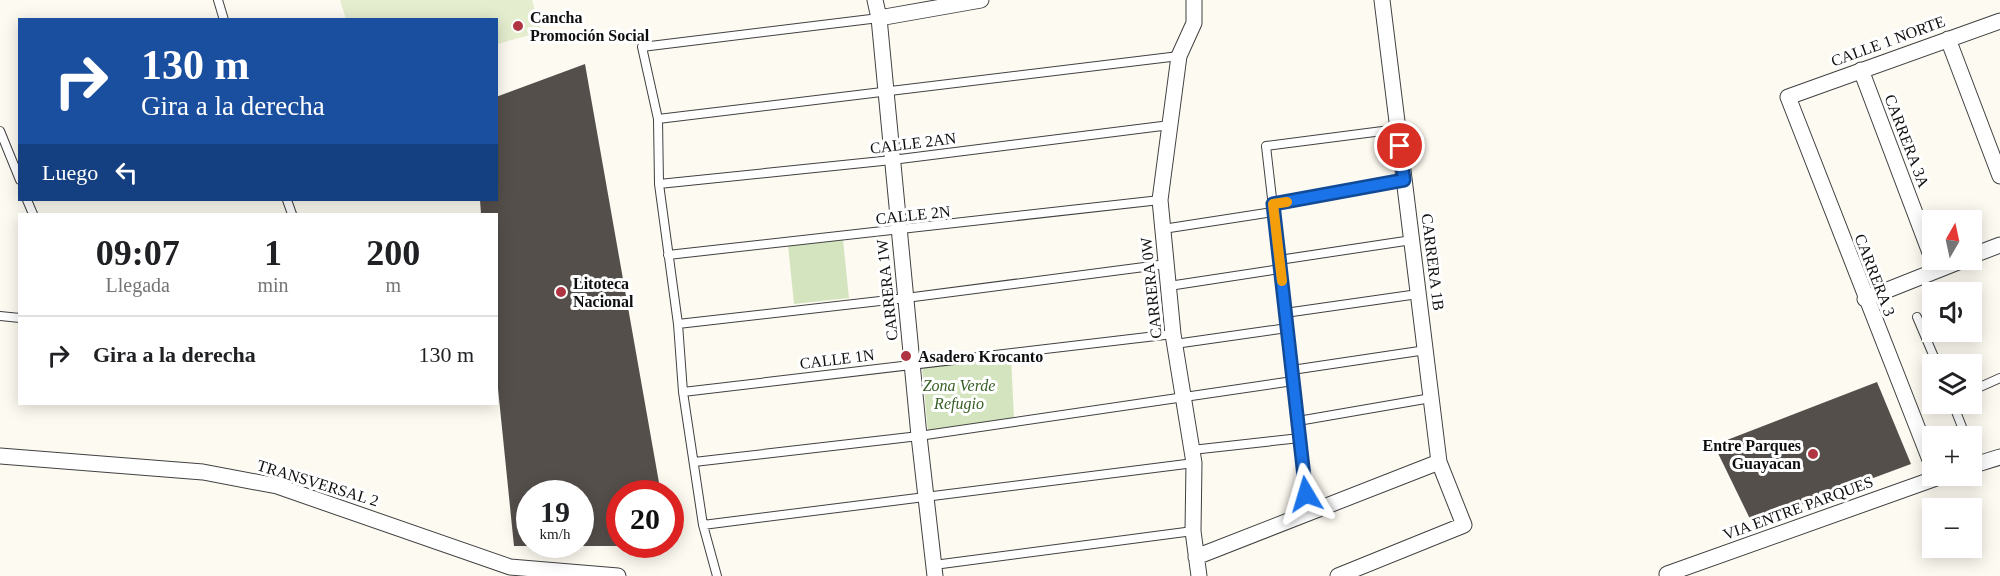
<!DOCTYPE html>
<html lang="es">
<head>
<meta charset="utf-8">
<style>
	body { margin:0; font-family:Georgia,serif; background:#f2f2f2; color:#202124; height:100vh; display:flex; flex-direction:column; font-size:22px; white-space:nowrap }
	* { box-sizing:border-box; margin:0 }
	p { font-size:20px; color:#757577 }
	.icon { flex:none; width:33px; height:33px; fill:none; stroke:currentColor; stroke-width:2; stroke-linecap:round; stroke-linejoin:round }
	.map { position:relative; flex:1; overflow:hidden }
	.panel { position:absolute; left:18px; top:213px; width:480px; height:192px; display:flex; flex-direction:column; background:#fff; border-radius:0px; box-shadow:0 3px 15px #0003 }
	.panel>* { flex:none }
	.hud { position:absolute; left:18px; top:18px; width:480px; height:183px; border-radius:0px; box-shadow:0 3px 15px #0003; background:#1a4fa0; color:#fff; overflow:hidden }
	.needle { width:39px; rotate:9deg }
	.buttons { position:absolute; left:1922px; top:210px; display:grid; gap:12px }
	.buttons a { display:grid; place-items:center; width:60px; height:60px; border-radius:0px; background:#fff; box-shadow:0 3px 15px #0003; font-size:30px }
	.speed { position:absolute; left:516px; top:480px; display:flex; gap:12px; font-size:30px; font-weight:700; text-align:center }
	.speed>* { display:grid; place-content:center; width:78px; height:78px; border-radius:50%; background:#fff; box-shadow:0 3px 15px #0003; line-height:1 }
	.speed small { font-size:15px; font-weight:400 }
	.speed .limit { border:9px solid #d22; background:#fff; color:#111 }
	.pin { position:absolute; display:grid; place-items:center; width:51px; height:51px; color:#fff; margin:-26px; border:3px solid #fff; border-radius:50%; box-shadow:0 2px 6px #0007 }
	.me { position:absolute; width:66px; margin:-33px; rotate:353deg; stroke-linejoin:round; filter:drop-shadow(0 0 4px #0008) }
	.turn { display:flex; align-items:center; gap:21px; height:126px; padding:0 24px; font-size:27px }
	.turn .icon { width:78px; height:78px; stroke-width:2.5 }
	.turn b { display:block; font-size:42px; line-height:51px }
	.then { display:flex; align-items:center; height:57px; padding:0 24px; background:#0003; gap:12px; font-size:22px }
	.eta { display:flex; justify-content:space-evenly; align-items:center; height:102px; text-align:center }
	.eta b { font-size:36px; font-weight:700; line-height:42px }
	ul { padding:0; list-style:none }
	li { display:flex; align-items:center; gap:18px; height:78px; padding:0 24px; border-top:2px solid #e0e0e0 }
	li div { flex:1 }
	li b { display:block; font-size:22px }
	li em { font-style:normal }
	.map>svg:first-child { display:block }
	.green { fill:#d4e4be }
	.pitch { fill:#e4edce }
	.building { fill:#554f4c }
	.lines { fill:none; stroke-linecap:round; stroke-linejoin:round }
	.lane-casing { stroke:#414141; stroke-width:10 }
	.street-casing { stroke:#414141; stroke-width:17 }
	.lane { stroke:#fff; stroke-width:8 }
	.street { stroke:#fff; stroke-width:15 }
	.route-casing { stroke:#114b97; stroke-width:15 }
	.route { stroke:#1a73e8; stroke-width:10 }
	.slow { stroke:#f59e0b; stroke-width:10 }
	.poi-dot { fill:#af3543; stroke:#fff; stroke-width:2 }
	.labels { text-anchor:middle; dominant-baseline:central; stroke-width:6; stroke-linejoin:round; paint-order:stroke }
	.poi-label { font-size:16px; font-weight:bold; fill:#0e0e0e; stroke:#fff; text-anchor:start }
	.street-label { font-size:16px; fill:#0e0e0e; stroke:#fff }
	.park-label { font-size:16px; font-style:italic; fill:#355f25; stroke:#fff }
</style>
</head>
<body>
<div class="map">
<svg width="2000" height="576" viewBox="0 0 2000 576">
	<rect width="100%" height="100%" fill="#fdfaf1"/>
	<path class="green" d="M843,240L849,298L794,304L788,245Z
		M1011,355L1014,420L928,433L922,366Z"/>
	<path class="pitch" d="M340,0H532L541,32L497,44L496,20L346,19Z"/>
	<path class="building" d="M585,64L661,494H620V546H580V494H530V546H514L496,369V214H481L480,200H496V97Z
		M1877,382L1911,464L1752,523L1714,445Z"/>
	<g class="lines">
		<g class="lane-casing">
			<path id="lane" d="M218,0L224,20
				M658,119L1179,56
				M0,131L20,180
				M659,184L892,160L1170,125
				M27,200L33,214
				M287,200L292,214
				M1273,204L1404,180
				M1163,229L1273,212
				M668,255L1160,200
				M1279,260L1412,240
				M1169,286L1280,269
				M1285,313L1418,294
				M0,316L20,318
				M1917,317L1937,364
				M678,324L906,298L1167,264
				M1175,344L1287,328
				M1292,370L1426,350
				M1971,391L2000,378
				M683,392L1173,334
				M1953,404L1964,432
				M1298,421L1431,398
				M1192,450L1300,438
				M694,462L919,436L1293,381
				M1308,513L1266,146L1398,129
				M703,525L1194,463
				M934,565L1193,531
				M717,576L703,525L683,392L678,324L659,184L658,119L642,47L879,18"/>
		</g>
		<g class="street-casing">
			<path id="street" d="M875,0L879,18L919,436L935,576
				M1194,0V23L1179,56L1160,200L1173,334L1194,463L1193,531L1199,576
				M879,18L981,0
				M1948,39L2000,176
				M1861,70L1932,258
				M1971,256L2000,245
				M1865,299L1963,260
				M0,456L203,472L277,486L510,567L618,576
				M1932,465L1788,97L2000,21
				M1971,466L2000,457
				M1196,557L1439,462
				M1667,574L1942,476
				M1338,576L1464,525L1439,462L1382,0"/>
		</g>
		<use href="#lane" class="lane"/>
		<use href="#street" class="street"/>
	</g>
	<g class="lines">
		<g class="route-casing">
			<path id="route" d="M1306,494L1273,204L1404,180L1400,146"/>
		</g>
		<use href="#route" class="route"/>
		<path class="slow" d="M1282,281L1273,204L1287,202"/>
	</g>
	<g class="poi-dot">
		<circle cx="518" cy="26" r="6"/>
		<circle cx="561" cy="292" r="6"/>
		<circle cx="906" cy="356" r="6"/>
		<circle cx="1813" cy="454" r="6"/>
	</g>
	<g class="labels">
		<g class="poi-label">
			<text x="530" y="17">Cancha<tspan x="530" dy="18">Promoción Social</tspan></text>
			<text x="573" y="283">Litoteca<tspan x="573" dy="18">Nacional</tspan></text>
			<text x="918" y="356">Asadero Krocanto</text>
			<text x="1801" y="445" text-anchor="end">Entre Parques<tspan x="1801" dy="18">Guayacan</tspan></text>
		</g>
		<g class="street-label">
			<text transform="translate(1888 41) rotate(-20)">CALLE 1 NORTE</text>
			<text transform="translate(1907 141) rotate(69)">CARRERA 3A</text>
			<text transform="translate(913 143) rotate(-7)">CALLE 2AN</text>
			<text transform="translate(913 215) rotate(-6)">CALLE 2N</text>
			<text transform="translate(1433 262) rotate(83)">CARRERA 1B</text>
			<text transform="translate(1875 275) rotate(69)">CARRERA 3</text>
			<text transform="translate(1151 288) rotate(-96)">CARRERA 0W</text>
			<text transform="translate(887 290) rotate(-96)">CARRERA 1W</text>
			<text transform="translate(837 359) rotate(-7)">CALLE 1N</text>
			<text transform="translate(318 483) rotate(17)">TRANSVERSAL 2</text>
			<text transform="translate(1798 508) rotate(-20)">VIA ENTRE PARQUES</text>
		</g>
		<g class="park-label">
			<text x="959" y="385">Zona Verde<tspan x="959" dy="18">Refugio</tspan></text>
		</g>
	</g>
</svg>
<div class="buttons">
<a><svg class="needle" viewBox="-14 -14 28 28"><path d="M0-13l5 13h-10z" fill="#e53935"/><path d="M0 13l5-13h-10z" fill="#757577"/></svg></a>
<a><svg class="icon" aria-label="sound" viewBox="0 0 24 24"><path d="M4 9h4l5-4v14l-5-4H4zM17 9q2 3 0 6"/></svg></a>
<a><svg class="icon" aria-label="layers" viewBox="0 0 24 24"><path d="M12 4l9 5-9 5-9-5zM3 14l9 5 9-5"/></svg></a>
<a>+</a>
<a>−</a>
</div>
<div class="speed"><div>19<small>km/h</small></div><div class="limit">20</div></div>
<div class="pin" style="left:1400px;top:146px;background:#d93025"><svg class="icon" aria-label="arrive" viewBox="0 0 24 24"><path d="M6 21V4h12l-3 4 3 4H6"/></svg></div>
<svg class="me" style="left:1306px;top:494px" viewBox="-20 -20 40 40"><path d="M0-17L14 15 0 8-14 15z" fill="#1a73e8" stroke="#fff" stroke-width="4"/></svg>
<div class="hud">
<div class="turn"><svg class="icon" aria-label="right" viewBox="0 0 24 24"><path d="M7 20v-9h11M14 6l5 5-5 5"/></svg><div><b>130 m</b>Gira a la derecha</div></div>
<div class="then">Luego<svg class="icon" aria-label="left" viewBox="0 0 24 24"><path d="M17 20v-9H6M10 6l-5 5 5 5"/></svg></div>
</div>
<section class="panel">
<div class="eta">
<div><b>09:07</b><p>Llegada</p></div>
<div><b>1</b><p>min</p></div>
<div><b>200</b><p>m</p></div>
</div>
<ul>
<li><svg class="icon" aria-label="right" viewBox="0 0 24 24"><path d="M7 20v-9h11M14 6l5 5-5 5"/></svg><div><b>Gira a la derecha</b></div><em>130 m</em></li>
</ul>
</section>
</div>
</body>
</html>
